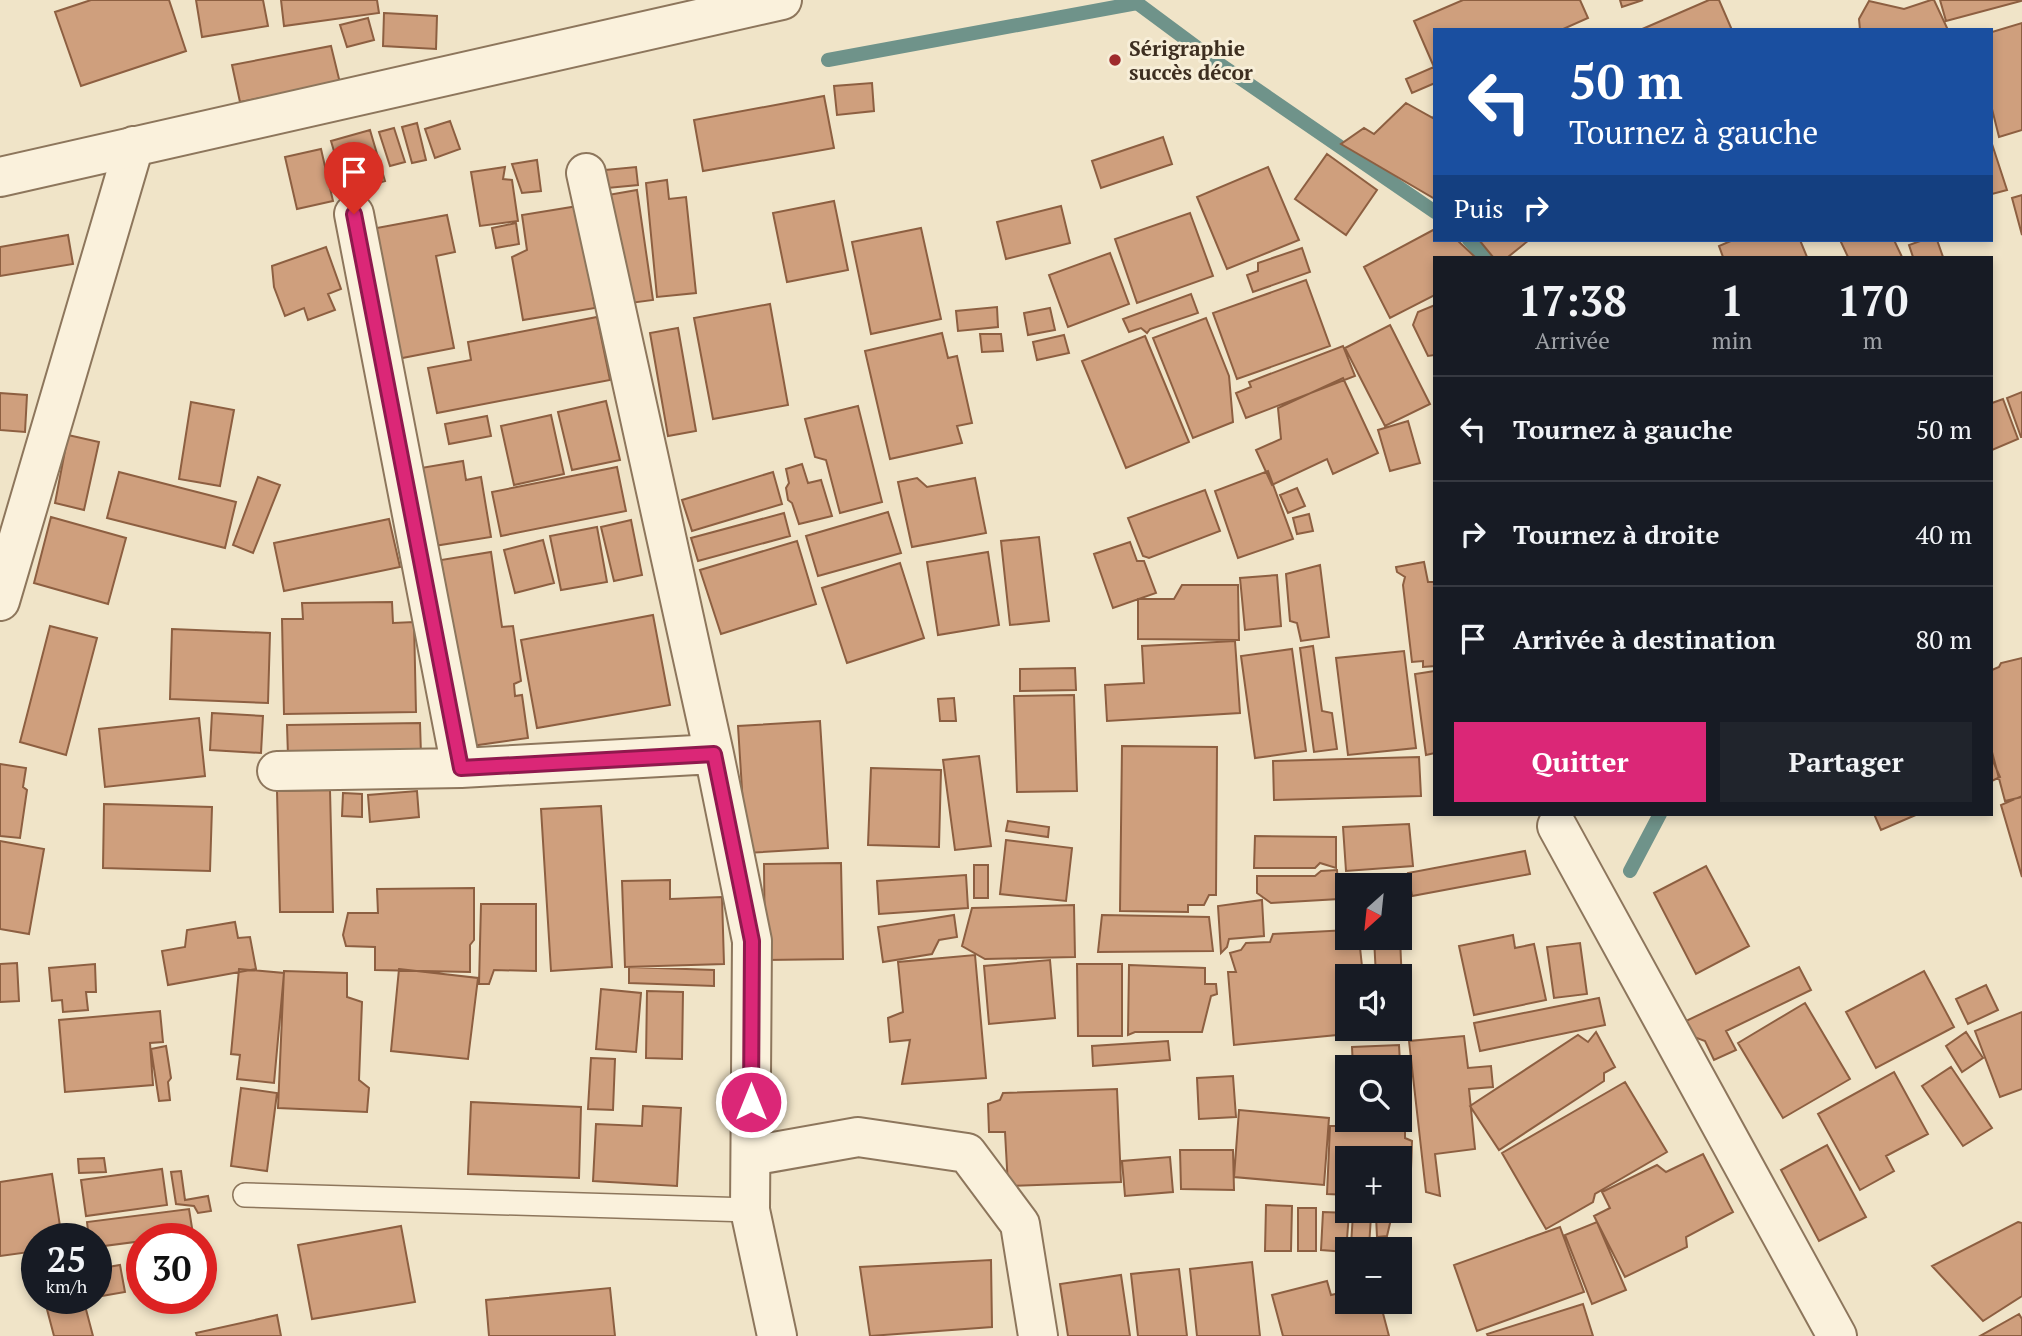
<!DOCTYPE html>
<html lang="fr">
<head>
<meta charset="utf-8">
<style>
	body { margin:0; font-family:"PT Serif",serif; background:#20242c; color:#f1f3f6; height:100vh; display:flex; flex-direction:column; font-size:26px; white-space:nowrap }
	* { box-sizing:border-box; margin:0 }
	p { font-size:23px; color:#9ea1a6 }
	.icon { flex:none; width:38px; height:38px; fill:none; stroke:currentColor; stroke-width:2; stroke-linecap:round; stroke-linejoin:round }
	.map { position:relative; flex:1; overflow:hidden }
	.panel { position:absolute; left:1433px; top:256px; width:560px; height:560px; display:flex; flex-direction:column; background:#171b24; border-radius:0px; box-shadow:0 4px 10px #0003 }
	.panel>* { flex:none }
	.guide { position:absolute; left:1433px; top:28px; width:560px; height:214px; border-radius:0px; box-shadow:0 4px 10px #0003; background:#1a4fa0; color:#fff; overflow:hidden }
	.needle { width:46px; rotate:207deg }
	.tools { position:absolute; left:1335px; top:873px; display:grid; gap:14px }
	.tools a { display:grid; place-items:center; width:77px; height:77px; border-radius:0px; background:#171b24; box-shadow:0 4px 10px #0003; font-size:35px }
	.speed { position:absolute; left:21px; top:1223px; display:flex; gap:14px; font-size:35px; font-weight:700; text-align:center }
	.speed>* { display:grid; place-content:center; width:91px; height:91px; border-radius:50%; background:#171b24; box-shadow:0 4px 10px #0003; line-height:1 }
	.speed small { font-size:18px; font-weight:400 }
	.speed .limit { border:10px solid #d22; background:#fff; color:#111 }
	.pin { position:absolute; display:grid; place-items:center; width:60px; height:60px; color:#fff; margin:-72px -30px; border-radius:50% 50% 50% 0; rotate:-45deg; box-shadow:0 0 7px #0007 }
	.pin .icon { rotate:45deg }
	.me { position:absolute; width:77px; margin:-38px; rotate:0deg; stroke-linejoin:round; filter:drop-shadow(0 0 5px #0008) }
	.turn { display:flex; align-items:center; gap:24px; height:147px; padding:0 21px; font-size:32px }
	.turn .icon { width:91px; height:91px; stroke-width:2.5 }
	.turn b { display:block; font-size:49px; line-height:60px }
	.then { display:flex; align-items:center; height:66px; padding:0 21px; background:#0003; gap:14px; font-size:26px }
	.eta { display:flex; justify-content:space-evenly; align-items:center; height:119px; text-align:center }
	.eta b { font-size:42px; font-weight:700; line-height:49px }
	.action { display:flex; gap:14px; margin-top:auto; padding:14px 21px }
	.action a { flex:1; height:80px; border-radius:0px; background:#db2777; color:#fff; font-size:28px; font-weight:700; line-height:80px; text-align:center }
	.action a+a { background:#20242c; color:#f1f3f6 }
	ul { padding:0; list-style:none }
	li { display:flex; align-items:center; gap:21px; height:105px; padding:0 21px; border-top:2px solid #363941 }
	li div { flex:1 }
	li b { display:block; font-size:26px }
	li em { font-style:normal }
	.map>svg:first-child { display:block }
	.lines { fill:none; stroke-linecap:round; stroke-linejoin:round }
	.stream { stroke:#6f938a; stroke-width:14 }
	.building { fill:#cf9f7d; stroke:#8d5f41; stroke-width:2 }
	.service-casing { stroke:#8d765c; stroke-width:26 }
	.minor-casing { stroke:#8d765c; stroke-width:42 }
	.tertiary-casing { stroke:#8d765c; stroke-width:42 }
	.service { stroke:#faf1dc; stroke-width:23 }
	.minor { stroke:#faf1dc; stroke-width:38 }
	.tertiary { stroke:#faf1dc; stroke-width:38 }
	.route-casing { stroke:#8e194d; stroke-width:18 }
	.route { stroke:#db2777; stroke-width:12 }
	.poi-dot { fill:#9e2a2b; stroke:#f7eed8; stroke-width:2.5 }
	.labels { text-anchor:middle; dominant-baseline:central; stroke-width:6; stroke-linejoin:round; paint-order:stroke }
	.poi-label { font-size:21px; font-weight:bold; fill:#3d2e20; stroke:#f7eed8; text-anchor:start }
</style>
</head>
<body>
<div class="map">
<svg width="2022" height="1336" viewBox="0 0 2022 1336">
	<rect width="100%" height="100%" fill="#f0e4c8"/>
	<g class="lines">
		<path class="stream" d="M828,60L1137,3L1218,63L1435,212
			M1469,240L1485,257
			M1630,871L1660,814"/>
	</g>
	<path class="building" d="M91,0H169L186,51L81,86L55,12Z
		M196,0H263L268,26L202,37Z
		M281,0H377L379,13L284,26Z
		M1463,0H1580L1588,18L1561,30H1435V83L1412,93L1406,79L1434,67L1414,21Z
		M1620,0H1643L1622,7Z
		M1709,0H1719L1732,30H1640Z
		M1931,0H1934L1948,30H1860L1859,19L1869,1L1904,9Z
		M1940,0H2021V1L1946,21Z
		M384,13L437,16L436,49L383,46Z
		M368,18L374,40L347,47L340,25Z
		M2022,23V130L1999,137L1992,109V32Z
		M331,46L340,83L240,102L232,65Z
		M872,83L874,111L837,115L834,86Z
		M824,96L834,148L703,171L694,120Z
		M1406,103L1433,118L1435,114V199L1341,144L1364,128L1374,134Z
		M450,121L460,149L435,158L425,129Z
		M417,123L426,160L412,163L402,127Z
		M394,128L405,162L390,166L379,132Z
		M370,130L385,181L346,192L331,141Z
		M1163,137L1172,164L1101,188L1092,161Z
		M1992,144L2007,190L1992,194Z
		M321,149L333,201L297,209L285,157Z
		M1327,154L1377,190L1346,235L1295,199Z
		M537,160L541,191L522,193L512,164Z
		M505,167L503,179L512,180L518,221L480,226L471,172Z
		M636,167L638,185L597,189L595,171Z
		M1268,167L1299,240L1227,269L1197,197Z
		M667,180L669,199L686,197L696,293L657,297L646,183Z
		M637,190L653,300L623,304L608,195Z
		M2022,195V235L2012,198Z
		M834,201L848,270L787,282L773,213Z
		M578,206L595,308L523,320L512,257L527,250L522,215Z
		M1061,206L1070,243L1006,259L997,222Z
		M1190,213L1213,276L1137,303L1115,239Z
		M447,215L455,252L436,256L454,348L392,360L366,230Z
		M516,223L519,244L496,248L492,228Z
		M921,228L941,319L871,334L852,242Z
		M1435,229V240H1457L1475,257H1435V295L1390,318L1364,267Z
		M68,235L73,264L0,276V247Z
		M1479,240H1529L1508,257H1493Z
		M1733,240H1800L1807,257H1723L1719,246Z
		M1840,240H1894L1902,257H1848Z
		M1923,240H1937L1943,257H1913L1909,245Z
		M326,247L341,289L328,294L335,310L308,320L304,308L285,316L274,287L272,266Z
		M1302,248L1310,272L1253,292L1247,275L1258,271V263Z
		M1110,253L1129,304L1068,327L1049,275Z
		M1306,280L1330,346L1237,379L1213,313Z
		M1191,294L1198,313L1150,329L1147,333L1141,328L1129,332L1123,319Z
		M770,304L788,405L713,419L694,318Z
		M1435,305V355L1428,356L1413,325L1418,312Z
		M997,307L998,327L958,331L956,311Z
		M1050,308L1055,330L1028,335L1024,313Z
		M597,317L610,380L437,413L428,368L471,360L468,342Z
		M1206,318L1229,376L1233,422L1193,438L1153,338Z
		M1390,325L1430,404L1385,426L1345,348Z
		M678,328L696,431L668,436L650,333Z
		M942,333L948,358L957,356L972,423L957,426L962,443L890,459L865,351Z
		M980,334H1001L1003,351L982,352Z
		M1064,335L1069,353L1037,360L1033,342Z
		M1145,336L1189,442L1126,468L1082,361Z
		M1343,346L1355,376L1246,418L1236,393L1251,387L1249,382Z
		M1343,378L1378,453L1333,474L1327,459L1272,485L1256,450L1281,439L1278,408Z
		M2022,392V437H2021L2007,398Z
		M0,393L27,395L25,432L0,430Z
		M2003,399L2018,439L1992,450V403Z
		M606,401L620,460L572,470L558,412Z
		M191,402L234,410L220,486L179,479Z
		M858,406L882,502L840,513L826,460L815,457L805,419Z
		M551,415L564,474L514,485L501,426Z
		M487,416L491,436L449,444L445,424Z
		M1408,421L1420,463L1390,471L1378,430Z
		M68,435L99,442L84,510L55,503Z
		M463,461L466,480L481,477L491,537L434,546L421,468Z
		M802,464L808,483L821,480L832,516L799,524L792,503L788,500L786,488L789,483L786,469Z
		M617,467L626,511L501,536L492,492Z
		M1268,471L1293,539L1238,558L1215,491Z
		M119,472L236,502L225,548L107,518Z
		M773,472L782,504L692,531L682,500Z
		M258,477L280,485L253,553L233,545Z
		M917,478L927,487L975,478L986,533L912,547L898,482Z
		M1297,488L1305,506L1288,513L1280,495Z
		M1205,490L1220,531L1149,558L1143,556L1128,518Z
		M888,512L901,553L818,576L806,536Z
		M784,513L790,536L698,561L691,538Z
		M1309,514L1313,531L1297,534L1293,518Z
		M51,517L126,538L108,604L34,583Z
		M389,519L400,567L284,591L274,543Z
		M631,520L642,575L614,581L601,527Z
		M597,527L607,582L561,590L550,536Z
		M1039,537L1049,621L1010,625L1001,541Z
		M543,540L554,583L515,593L504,550Z
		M797,541L816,604L721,634L700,570Z
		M1130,542L1137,561H1144L1156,593L1113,608L1094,554Z
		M491,552L502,627L513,626L521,681L514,684L515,696L522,695L528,738L471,746L441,560Z
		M988,552L999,625L938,635L927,562Z
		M1424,562L1428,582H1435V666L1423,667V661L1412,662L1403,585L1405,577L1397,572L1396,567Z
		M900,563L924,638L847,663L822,588Z
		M1320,565L1329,637L1301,641L1297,623L1290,621L1286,574Z
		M1277,575L1281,626L1245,630L1240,578Z
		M1182,585H1238L1239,640L1138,639V599H1174Z
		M392,602L393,623L414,622L416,712L284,714L282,619H303L302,603Z
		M653,615L670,705L537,728L521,640Z
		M50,626L97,638L66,755L20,742Z
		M172,629L270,633L268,703L170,699Z
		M1235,641L1240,713L1107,721L1105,685L1144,683L1142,646Z
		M1313,646L1322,711L1332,713L1337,749L1314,752L1300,648Z
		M1292,649L1306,751L1255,758L1241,656Z
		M1404,651L1416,748L1348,755L1336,658Z
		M2022,658V797L2005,801L1992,752V670L1999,667L2001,663Z
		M1075,668L1076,690L1020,691V669Z
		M1435,671V753L1426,755L1415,674Z
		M1074,695L1077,791L1017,792L1014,696Z
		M954,698L956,721H940L938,699Z
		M212,713L263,716L261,753L210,750Z
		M199,718L205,776L105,787L99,729Z
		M820,721L828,848L746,853L738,726Z
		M420,723L421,755L288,756L287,725Z
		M1122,746L1217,747L1216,895H1209L1204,905H1188V912L1120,911Z
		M979,756L991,846L955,850L943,760Z
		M1419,757L1421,796L1274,800L1273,761Z
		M1992,759L2000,777L1992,781Z
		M0,764L26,768L23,787L27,790L20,838L0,836Z
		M871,768L941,770L939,847L868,845Z
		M330,790L333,912H280L277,791Z
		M417,791L419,817L370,822L368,795Z
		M343,793L362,794V817L342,816Z
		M2022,796V877L2001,805Z
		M104,804L212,807L210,871L103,868Z
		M601,806L612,967L551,971L541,809Z
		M1874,814H1918L1881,830Z
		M1008,821L1049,827L1048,837L1006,831Z
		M1409,824L1413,866L1346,871L1343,827Z
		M1255,836L1336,837V868L1320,863L1315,868H1254Z
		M1006,840L1072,848L1066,901L1000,894Z
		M0,841L44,849L29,934L0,929Z
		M1525,851L1530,874L1412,896L1408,873Z
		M841,863L843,959L765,960L764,864Z
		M974,865H988V898H974Z
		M1706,866L1749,946L1696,974L1654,893Z
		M1337,870L1339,899L1271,903L1257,893V876H1315L1321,871Z
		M966,875L968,908L879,914L877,881Z
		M1397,878L1398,886H1361V880Z
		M670,880V899L722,897L724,964L625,967L622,881Z
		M474,888V940L470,945V972L375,970V947L346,946L343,935L348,913H378L377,889Z
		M1262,900L1264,936L1229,939L1227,947L1221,953L1218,906Z
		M481,904H536V971L494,970L489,984H479Z
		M1074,905L1075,957L985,959L962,946L972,908Z
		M954,915L957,937L939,940L932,954L883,962L878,927Z
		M1102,915L1209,917L1213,951L1098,952Z
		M235,922L238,938L250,937L256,969L168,985L162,951L185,947L187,930Z
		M1348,930V938H1359L1363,976H1348V1029H1368V1032L1234,1045L1228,972H1236L1230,953L1241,950L1246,943L1270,942L1273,934Z
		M1513,935L1515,948L1534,944L1546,1000L1474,1015L1459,946Z
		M1374,938H1400L1404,1029H1400V976H1376Z
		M1580,943L1587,994L1554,998L1547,947Z
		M975,955L986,1078L902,1084L910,1040L890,1042L888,1018L903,1012L898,962Z
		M1050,960L1055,1018L989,1024L984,966Z
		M17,963L19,1001L0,1002V964Z
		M95,964L96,992H86L88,1010L63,1012L62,1000L52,1001L49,968Z
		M1077,964H1122V1036H1078Z
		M1129,965L1205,968V984H1216L1217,994L1211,996L1202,1032H1135L1128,1035Z
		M629,967L714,970V986L629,983Z
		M1799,967L1811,990L1726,1031L1736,1050L1714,1060L1705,1041L1694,1037L1686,1021Z
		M239,969L284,973L274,1083L237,1079L240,1055L231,1054Z
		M399,969L478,978L468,1059L391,1051Z
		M284,971L347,973V997L362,1002L359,1080L369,1088L367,1112L278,1108Z
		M1924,971L1954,1027L1876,1068L1846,1012Z
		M1986,985L1998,1010L1968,1024L1956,999Z
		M601,989L641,993L636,1052L596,1049Z
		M647,991L683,992L682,1059L646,1058Z
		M1599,998L1605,1025L1480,1051L1474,1023Z
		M1805,1003L1850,1079L1783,1118L1738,1043Z
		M160,1011L163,1042L150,1043L153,1085L65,1092L59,1020Z
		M2022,1012V1089L2000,1097L1975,1031Z
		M1596,1032L1615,1067L1604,1073V1081L1499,1150L1470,1106L1578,1035L1588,1042Z
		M1966,1032L1983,1058L1962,1072L1946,1046Z
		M1464,1036L1468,1068L1491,1066L1493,1087L1469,1089L1475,1149L1435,1154L1440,1196L1426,1192L1409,1041Z
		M1168,1041L1170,1060L1093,1066L1092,1046Z
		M1399,1045L1403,1116H1400V1068H1353L1352,1047Z
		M166,1046L171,1078L168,1082L170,1100L159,1101L151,1049Z
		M591,1058L615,1059L613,1110L588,1109Z
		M1951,1067L1992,1128L1963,1146L1922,1086Z
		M1894,1072L1928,1134L1886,1156L1894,1171L1860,1190L1818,1114Z
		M1233,1076L1236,1117L1199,1119L1197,1078Z
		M1625,1082L1667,1152L1595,1194L1593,1202L1546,1229L1502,1153Z
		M241,1088L277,1093L267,1171L231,1166Z
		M1117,1089L1121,1182L1008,1186L1005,1132H989L988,1104L1000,1100L1003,1093Z
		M471,1102L581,1107L579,1178L468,1174Z
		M643,1106L681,1108L677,1186L593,1181L596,1124L642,1126Z
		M1239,1110L1329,1118L1324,1185L1234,1177Z
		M1337,1121L1405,1124V1138L1412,1141L1410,1197H1400V1158H1348V1195L1327,1194L1330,1126H1337Z
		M1827,1145L1866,1217L1819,1241L1781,1170Z
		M1180,1150H1233L1234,1190L1181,1189Z
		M1703,1154L1733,1212L1686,1237L1687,1247L1625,1277L1594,1216L1610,1208L1602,1192L1657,1165L1666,1172Z
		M1170,1157L1173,1192L1125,1196L1122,1161Z
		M104,1158L106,1172L79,1173L78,1159Z
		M162,1169L167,1205L86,1216L81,1180Z
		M181,1171L185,1200L208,1196L211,1211L198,1213L194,1206L176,1204L171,1172Z
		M52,1174L62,1239H37V1251L0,1256V1182Z
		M1266,1205L1292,1206L1291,1251H1265Z
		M1298,1208H1316V1251H1298Z
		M189,1209L193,1234L142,1239V1241L96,1247V1239H89L87,1222Z
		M1323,1212L1349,1213L1346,1252L1321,1250Z
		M1353,1214L1371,1216L1369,1247L1351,1245Z
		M1376,1216L1391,1219L1387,1236L1377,1237Z
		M1597,1222L1626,1290L1592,1304L1565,1235Z
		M2018,1222L2022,1223V1296L1983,1321L1932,1266Z
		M401,1226L415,1302L312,1319L298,1245Z
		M1560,1227L1584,1292L1477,1331L1454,1265Z
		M991,1260L992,1327L870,1336L860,1267Z
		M1252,1262L1260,1336H1197L1190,1269Z
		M120,1265L125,1292L96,1297V1269Z
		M1179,1269L1187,1336H1138L1131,1274Z
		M1121,1275L1130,1336H1068L1060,1284Z
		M1327,1281L1331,1295L1348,1291V1302H1380L1389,1336H1283L1272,1295Z
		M610,1288L615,1336H489L486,1300Z
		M44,1298H83L93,1336H54Z
		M1583,1304L1593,1336H1488L1487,1334Z
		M2019,1314L2022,1319V1336H1980Z
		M277,1315L281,1336H197L196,1333Z"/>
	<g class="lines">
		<g class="service-casing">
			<path id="service" d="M245,1195L750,1210"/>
		</g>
		<g class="minor-casing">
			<path id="minor" d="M586,173L714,754L752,941L750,1210L777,1336
				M354,214L461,768
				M0,601L134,146
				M277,771L461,768L714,754
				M1557,826L1837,1336
				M751,1156L858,1137L967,1153L1020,1224L1038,1336"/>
		</g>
		<g class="tertiary-casing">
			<path id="tertiary" d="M0,177L782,0"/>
		</g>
		<use href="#service" class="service"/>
		<use href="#minor" class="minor"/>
		<use href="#tertiary" class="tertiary"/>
	</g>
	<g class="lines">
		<g class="route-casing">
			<path id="route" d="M354,214L461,768L714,754L752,941L751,1102"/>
		</g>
		<use href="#route" class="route"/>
	</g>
	<circle class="poi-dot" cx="1115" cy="60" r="7"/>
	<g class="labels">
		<g class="poi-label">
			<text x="1129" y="48">Sérigraphie<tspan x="1129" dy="24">succès décor</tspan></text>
		</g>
	</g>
</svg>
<div class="tools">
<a><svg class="needle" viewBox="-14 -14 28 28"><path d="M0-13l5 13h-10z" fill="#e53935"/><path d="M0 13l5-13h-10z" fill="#9ea1a6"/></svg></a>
<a><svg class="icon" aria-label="sound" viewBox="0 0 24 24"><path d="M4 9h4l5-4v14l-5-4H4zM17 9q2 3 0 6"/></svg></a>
<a><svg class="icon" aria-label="search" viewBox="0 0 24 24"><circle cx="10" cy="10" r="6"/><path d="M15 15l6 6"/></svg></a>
<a>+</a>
<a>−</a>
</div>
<div class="speed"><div>25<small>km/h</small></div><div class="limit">30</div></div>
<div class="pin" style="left:354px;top:214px;background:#d93025"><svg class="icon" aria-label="arrive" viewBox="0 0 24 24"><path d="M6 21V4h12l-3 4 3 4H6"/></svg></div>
<svg class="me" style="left:751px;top:1102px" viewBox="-20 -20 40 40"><circle r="17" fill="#db2777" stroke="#fff" stroke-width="3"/><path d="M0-11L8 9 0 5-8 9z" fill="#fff"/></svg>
<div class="guide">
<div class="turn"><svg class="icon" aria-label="left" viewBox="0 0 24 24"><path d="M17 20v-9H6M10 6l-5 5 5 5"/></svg><div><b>50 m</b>Tournez à gauche</div></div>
<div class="then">Puis<svg class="icon" aria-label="right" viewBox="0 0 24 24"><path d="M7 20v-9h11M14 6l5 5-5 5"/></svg></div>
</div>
<section class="panel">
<div class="eta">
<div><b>17:38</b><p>Arrivée</p></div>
<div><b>1</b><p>min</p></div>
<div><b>170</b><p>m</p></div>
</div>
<ul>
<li><svg class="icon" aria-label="left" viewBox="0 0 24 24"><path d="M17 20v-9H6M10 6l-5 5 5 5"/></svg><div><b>Tournez à gauche</b></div><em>50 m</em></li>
<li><svg class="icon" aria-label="right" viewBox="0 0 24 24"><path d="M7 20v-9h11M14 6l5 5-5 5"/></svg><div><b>Tournez à droite</b></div><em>40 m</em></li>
<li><svg class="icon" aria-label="arrive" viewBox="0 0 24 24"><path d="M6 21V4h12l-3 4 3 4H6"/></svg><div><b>Arrivée à destination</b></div><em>80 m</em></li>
</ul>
<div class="action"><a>Quitter</a><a>Partager</a></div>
</section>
</div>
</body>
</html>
